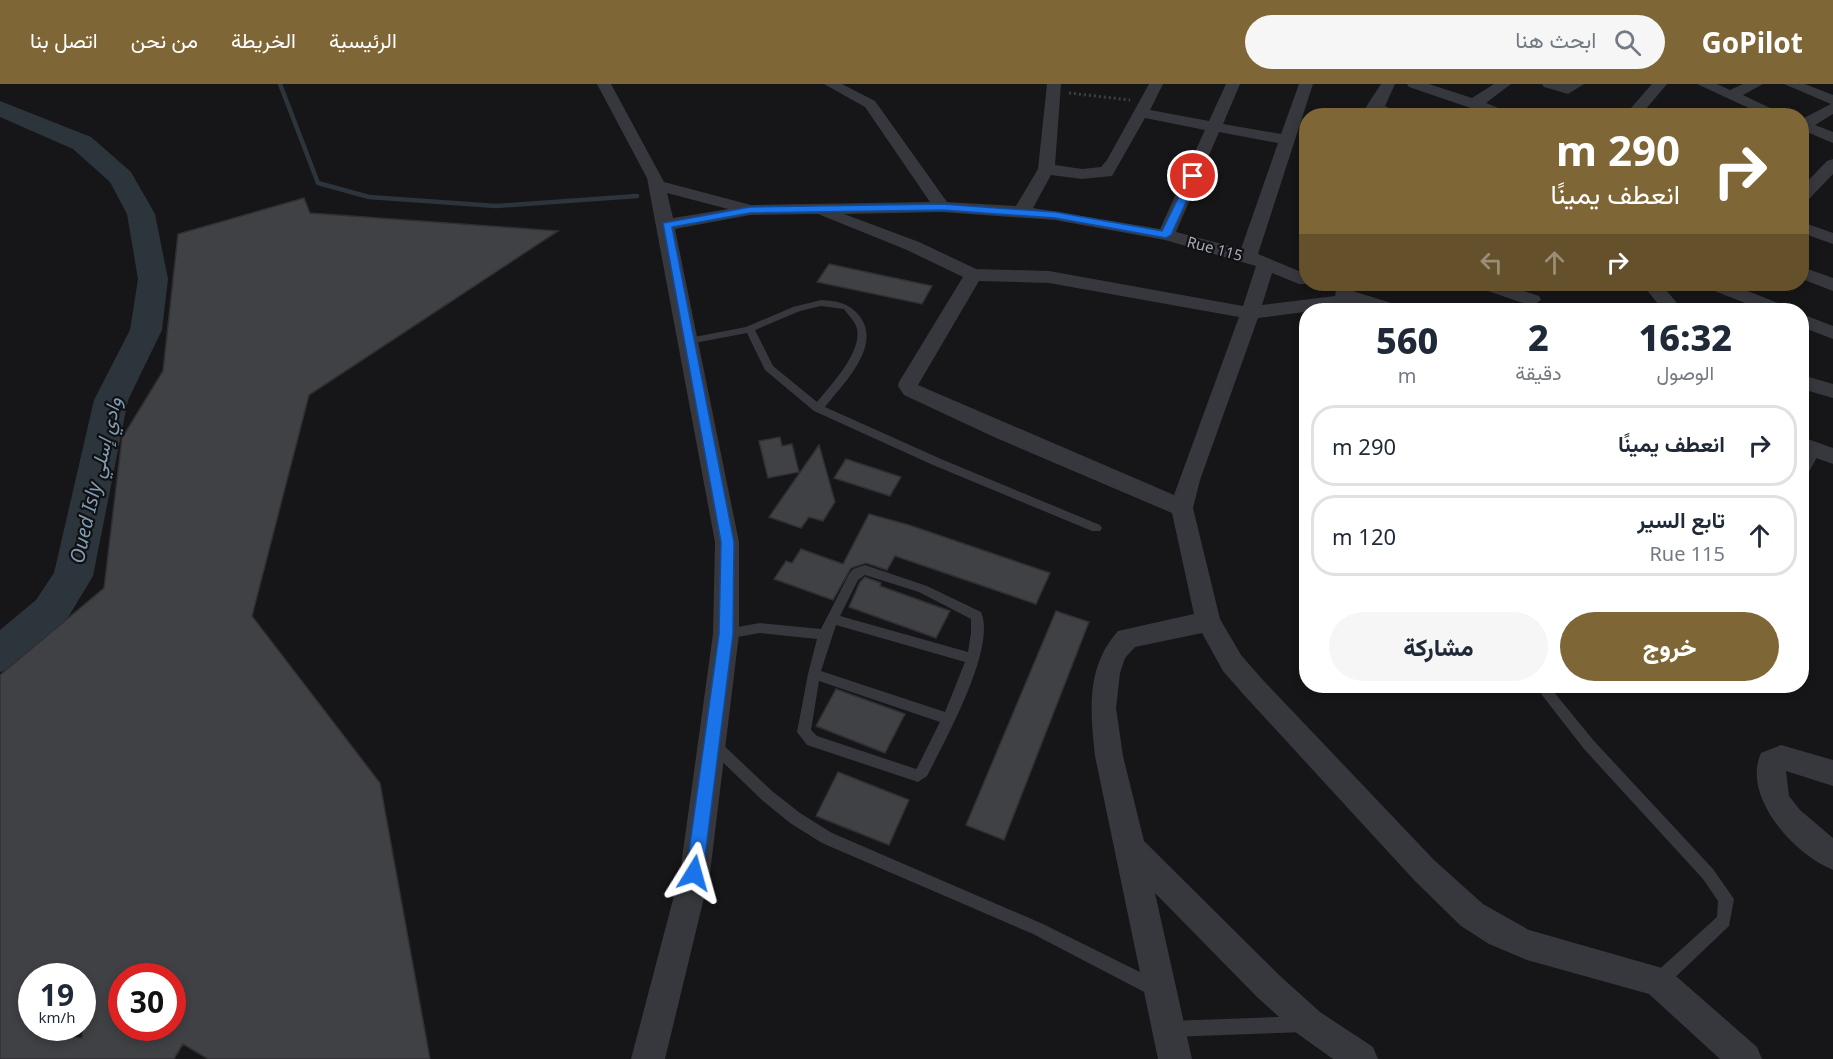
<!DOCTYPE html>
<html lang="ar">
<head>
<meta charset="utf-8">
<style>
	body { margin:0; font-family:"Noto Sans",Vazirmatn,sans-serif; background:#f6f6f7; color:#1f2937; direction:rtl; height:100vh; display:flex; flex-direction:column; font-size:22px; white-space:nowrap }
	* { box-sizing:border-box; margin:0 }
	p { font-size:20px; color:#747a83 }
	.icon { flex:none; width:33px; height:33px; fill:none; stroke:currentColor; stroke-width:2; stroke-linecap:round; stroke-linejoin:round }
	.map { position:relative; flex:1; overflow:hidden; direction:ltr }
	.side { position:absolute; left:1299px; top:219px; width:510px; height:390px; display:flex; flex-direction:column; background:#fff; border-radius:24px; box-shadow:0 3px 9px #0003; direction:rtl }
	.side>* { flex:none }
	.hud { position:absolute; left:1299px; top:24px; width:510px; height:183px; border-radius:24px; box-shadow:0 3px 9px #0003; direction:rtl; background:#7e6636; color:#fff; overflow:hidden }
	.speed { position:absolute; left:18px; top:879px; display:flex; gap:12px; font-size:30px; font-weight:700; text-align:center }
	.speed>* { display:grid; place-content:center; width:78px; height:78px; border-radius:50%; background:#fff; box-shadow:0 3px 9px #0003; line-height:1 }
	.speed small { font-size:15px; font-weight:400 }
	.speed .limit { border:9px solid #d22; background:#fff; color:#111 }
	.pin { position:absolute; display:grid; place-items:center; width:51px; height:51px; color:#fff; margin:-26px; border:3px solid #fff; border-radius:50%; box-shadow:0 2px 6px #0007 }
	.me { position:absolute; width:66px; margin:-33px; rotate:8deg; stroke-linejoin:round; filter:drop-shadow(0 0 4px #0008) }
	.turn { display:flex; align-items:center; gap:21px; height:126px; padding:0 30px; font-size:27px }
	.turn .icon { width:78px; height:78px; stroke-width:2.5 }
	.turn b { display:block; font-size:42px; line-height:51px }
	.lanes { display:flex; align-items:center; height:57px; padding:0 30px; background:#0003; justify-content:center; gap:30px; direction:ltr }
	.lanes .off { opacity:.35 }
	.eta { display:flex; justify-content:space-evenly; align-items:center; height:102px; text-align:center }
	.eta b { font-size:36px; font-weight:800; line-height:42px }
	.primary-button { display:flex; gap:12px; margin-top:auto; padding:12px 30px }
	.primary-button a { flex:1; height:69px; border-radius:36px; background:#7e6636; color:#fff; font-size:24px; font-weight:800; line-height:69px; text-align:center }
	.primary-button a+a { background:#f6f6f7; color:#1f2937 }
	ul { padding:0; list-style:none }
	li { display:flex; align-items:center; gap:18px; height:81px; margin:0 12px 9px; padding:0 18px; border:3px solid #e0e1e3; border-radius:24px }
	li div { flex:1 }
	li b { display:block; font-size:22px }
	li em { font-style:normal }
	header { display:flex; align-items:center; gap:36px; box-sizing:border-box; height:84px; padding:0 30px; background:#7e6636; color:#fff }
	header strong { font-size:28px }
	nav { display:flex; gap:33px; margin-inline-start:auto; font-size:21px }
	.search { width:420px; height:54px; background:#f6f6f7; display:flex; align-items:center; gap:15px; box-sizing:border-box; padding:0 21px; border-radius:33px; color:#747a83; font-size:22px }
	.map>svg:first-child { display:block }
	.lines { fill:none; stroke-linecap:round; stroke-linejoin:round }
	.stream { stroke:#2c353c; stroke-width:4.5 }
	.river { fill:#2c353c; fill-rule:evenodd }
	.building { fill:#404145; stroke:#303034; stroke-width:1.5; fill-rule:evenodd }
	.path { stroke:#3d3f44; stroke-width:3; stroke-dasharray:2 3; stroke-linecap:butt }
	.service { fill:#37383d; fill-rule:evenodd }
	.minor { fill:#37383d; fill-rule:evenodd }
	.route { fill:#1a73e8; stroke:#114b97; stroke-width:1.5 }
	.labels { text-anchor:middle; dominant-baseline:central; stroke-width:4.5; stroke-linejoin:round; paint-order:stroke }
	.far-street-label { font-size:15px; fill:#a8adb8; stroke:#111113 }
	.water-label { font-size:20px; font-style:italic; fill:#7f9bb3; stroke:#111113 }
</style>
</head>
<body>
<header>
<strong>GoPilot</strong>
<div class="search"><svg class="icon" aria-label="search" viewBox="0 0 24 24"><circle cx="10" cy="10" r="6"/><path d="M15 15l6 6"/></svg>ابحث هنا</div>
<nav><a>الرئيسية</a><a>الخريطة</a><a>من نحن</a><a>اتصل بنا</a></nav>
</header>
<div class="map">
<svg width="1833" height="975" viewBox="0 0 1833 975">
	<rect width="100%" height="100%" fill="#161618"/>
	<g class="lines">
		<path class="stream" d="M280,0L318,99L369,113L496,122L637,112"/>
		<path class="river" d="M0,17L91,53L131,88L155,130L168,195L162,246L128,316L93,492L64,540L15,583L0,588V546L36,516L54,489L94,316L130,246L138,195L127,130L110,98L73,65L0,33Z"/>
	</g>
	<path class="building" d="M304,114L310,129L558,147L309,311L252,532L380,699L430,975H208L183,960L174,975H0V591L104,504L122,354L163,287L178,150ZM32,892H82V954L32,948ZM122,892H172V944H122Z
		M829,180L932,202L922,220L817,198Z
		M780,353L782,362L792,360L799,388L768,394L759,357Z
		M819,361L835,418L823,437L809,433L801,444L769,433Z
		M846,375L901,393L890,412L834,394Z
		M869,430L909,441L1050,489L1036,520L895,472L887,486L866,479L851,484L833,516L774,495L786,477L792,479L801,465L843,480Z
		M865,493L881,499L880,502L950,527L936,554L849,523L860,498Z
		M1056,527L1089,538L1004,756L966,741Z
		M836,605L905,630L885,669L816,642Z
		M838,688L909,716L889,761L816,732Z"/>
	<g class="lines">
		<path class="path" d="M1069,9L1130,16"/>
		<path class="service" d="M821,216C838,217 850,219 861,234C881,264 842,301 825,323L941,375L1100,441L1102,444L1100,447H1092L933,381L814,327L765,286L747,249L689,260L684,257L689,254L746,243L793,223ZM821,222L844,225C848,231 855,237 857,245C862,268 831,301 817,318L773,282L755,246L800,227Z
			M1816,362L1821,366L1806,393L1802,394V381L1812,363Z
			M865,481L927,502L981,528C997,564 944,658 927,692L918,698L807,661L797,648L808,590L817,555L760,549L726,555L722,554L720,550L722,546L726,545L760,539L821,545L849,490L853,485ZM865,491L919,508L971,535V549L968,568L840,532L858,496ZM836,541L965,578L945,628L821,587ZM819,597L940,638L917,684L916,685L817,652L811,646Z
			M1535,602H1549L1594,657L1713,785L1734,815L1729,842L1665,903L1659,905L1653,903L1651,897L1653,891L1717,833L1718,817L1703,795L1584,665Z
			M713,654L718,656L772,707L800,729L832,749L1043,840L1162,899L1164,905L1162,911L1156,913L1150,911L1033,850L822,759L790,739L762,716L708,664L706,660L708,656Z
			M1305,932L1311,934L1313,940L1311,946L1305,948L1170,953L1164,951L1162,945L1164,939L1170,937Z"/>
		<path class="minor" d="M597,0H611L664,98L751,121L930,118L865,23L824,0H842L875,17L947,118L1016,122L1038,85L1047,0H1061L1055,81L1082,85L1101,83L1107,76L1149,0H1163L1150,26L1209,37L1226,0H1240L1223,40L1281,50L1299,0H1313L1258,170L1306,190V200H1313H1299L1272,189L1262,221L1335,212L1336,206L1343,204L1401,222L1404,226H1375L1358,221L1258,234L1200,396L1193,424L1220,535L1241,571L1262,595L1434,776L1483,820L1529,846L1669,886L1757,963L1762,975H1720L1649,910L1527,876L1489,860L1461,842L1414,796L1244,611L1223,587L1202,549L1135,563L1125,574L1120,589L1116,624L1123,672L1144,757L1279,891L1320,928L1373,963L1378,975H1333L1298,950L1257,913L1155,809L1192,975H1158L1095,672C1090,626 1086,583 1118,547L1194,530L1172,429L994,353L904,311L898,302L899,298L963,193L907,166L818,130L750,131L675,145L739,458V550L710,789L665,975H631L680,789L713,550L715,458L647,94ZM1145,34L1205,46L1160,145L1033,124L1051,91L1082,95L1112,92ZM1219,48L1278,59L1241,165L1176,148ZM667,109L728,125L673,134ZM942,128L1055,136L1165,156L1256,182L1243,222L1049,187L976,185L919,158L844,130ZM979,197L1049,199L1239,233L1174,411L918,301Z
			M1381,0H1395L1385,22L1406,32H1364L1366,23Z
			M1407,0H1429L1472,14L1494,0H1511L1486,19L1518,32H1494L1409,3Z
			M1542,0H1584L1568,10L1544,3Z
			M1652,0H1667L1640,32H1624Z
			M1697,0H1717L1730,6L1743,0H1763L1743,11L1787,32H1766Z
			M1784,0H1805L1833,11V30L1815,41L1833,48V59L1802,46V35L1831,20Z
			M1833,75V90L1808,116L1802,117V103L1827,77Z
			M1802,138L1833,149V160L1802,149Z
			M1802,183L1833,194V207L1802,195Z
			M1477,200H1503L1539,212L1541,216L1532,222L1479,204Z
			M1642,200H1661L1683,226H1663Z
			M1705,200H1730L1786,222L1789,226H1763L1707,204Z
			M1802,230L1833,242V255L1802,243Z
			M1802,291L1833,300V314L1802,305Z
			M1802,353L1833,364V380L1802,369Z
			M1781,661L1833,676V702L1786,687L1789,712L1800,726L1833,754V786C1795,771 1741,713 1761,669Z"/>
	</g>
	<path class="route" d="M1190,90L1198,92L1171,151L1166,154L1055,134L942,126L750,129L672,143L734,458L733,550L703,789L700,795L694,797L689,795L686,789L719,550L721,458L663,139L750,123L942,120L1055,128L1162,147Z"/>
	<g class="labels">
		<g class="far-street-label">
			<text transform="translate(1215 164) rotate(15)">Rue 115</text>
		</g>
		<g class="water-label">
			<text transform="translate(95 396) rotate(-77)">Oued Isly وادي إسلي</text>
		</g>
	</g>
</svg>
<div class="speed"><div>19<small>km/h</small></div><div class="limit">30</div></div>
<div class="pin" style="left:1193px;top:92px;background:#d93025"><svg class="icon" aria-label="arrive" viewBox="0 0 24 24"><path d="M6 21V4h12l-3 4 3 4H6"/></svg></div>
<svg class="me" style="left:694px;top:789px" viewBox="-20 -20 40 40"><path d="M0-17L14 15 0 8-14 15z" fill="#1a73e8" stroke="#fff" stroke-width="4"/></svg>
<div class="hud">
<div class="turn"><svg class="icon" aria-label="right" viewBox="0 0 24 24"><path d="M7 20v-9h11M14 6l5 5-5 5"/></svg><div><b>290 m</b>انعطف يمينًا</div></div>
<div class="lanes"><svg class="icon off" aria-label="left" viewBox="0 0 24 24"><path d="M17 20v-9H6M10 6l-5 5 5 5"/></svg><svg class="icon off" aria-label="ahead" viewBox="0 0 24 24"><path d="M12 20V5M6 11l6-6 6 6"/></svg><svg class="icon" aria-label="right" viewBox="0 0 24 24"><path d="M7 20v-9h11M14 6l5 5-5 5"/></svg></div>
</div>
<section class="side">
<div class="eta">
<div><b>16:32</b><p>الوصول</p></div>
<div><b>2</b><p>دقيقة</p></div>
<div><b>560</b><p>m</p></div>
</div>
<ul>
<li><svg class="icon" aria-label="right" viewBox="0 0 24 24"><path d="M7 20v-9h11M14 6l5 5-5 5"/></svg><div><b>انعطف يمينًا</b></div><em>290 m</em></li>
<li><svg class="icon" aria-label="ahead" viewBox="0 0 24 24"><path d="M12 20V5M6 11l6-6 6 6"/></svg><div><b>تابع السير</b><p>Rue 115</p></div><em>120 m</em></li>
</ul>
<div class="primary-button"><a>خروج</a><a>مشاركة</a></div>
</section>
</div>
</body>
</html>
